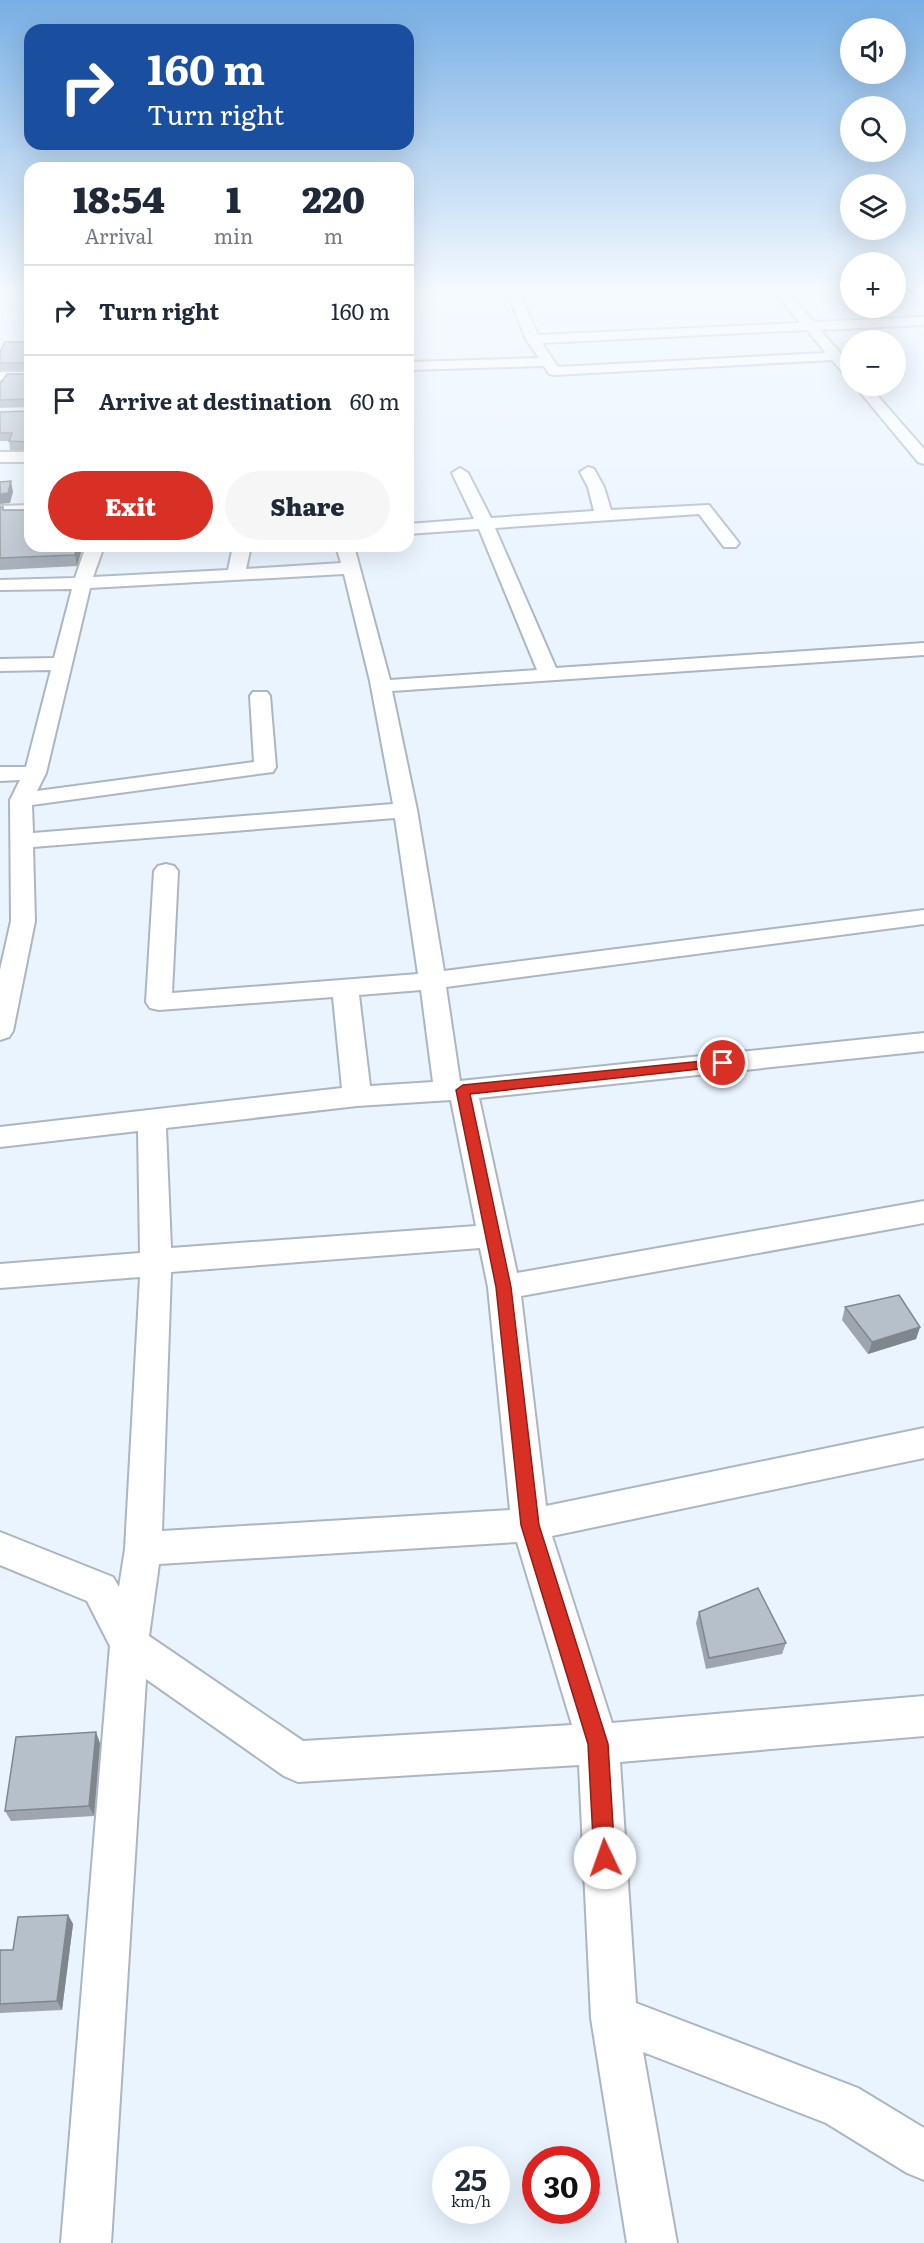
<!DOCTYPE html>
<html lang="en">
<head>
<meta charset="utf-8">
<style>
	body { margin:0; font-family:Literata,serif; background:#f6f6f7; color:#1f2937; height:100vh; display:flex; flex-direction:column; font-size:22px; white-space:nowrap }
	* { box-sizing:border-box; margin:0 }
	p { font-size:20px; color:#747a83 }
	.icon { flex:none; width:33px; height:33px; fill:none; stroke:currentColor; stroke-width:2; stroke-linecap:round; stroke-linejoin:round }
	.map { position:relative; flex:1; overflow:hidden }
	.details { position:absolute; left:24px; top:162px; width:390px; height:390px; display:flex; flex-direction:column; background:#fff; border-radius:18px; box-shadow:0 6px 24px #0002 }
	.details>* { flex:none }
	.guide { position:absolute; left:24px; top:24px; width:390px; height:126px; border-radius:18px; box-shadow:0 6px 24px #0002; background:#1a4fa0; color:#fff; overflow:hidden }
	.tools { position:absolute; left:840px; top:18px; display:grid; gap:12px }
	.tools a { display:grid; place-items:center; width:66px; height:66px; border-radius:50%; background:#fff; box-shadow:0 6px 24px #0002; font-size:30px }
	.speed { position:absolute; left:432px; top:2146px; display:flex; gap:12px; font-size:30px; font-weight:700; text-align:center }
	.speed>* { display:grid; place-content:center; width:78px; height:78px; border-radius:50%; background:#fff; box-shadow:0 6px 24px #0002; line-height:1 }
	.speed small { font-size:15px; font-weight:400 }
	.speed .limit { border:9px solid #d22; background:#fff; color:#111 }
	.pin { position:absolute; display:grid; place-items:center; width:51px; height:51px; color:#fff; margin:-26px; border:3px solid #fff; border-radius:50%; box-shadow:0 2px 6px #0007 }
	.me { position:absolute; width:66px; margin:-33px; rotate:357deg; stroke-linejoin:round; filter:drop-shadow(0 0 4px #0008) }
	.turn { display:flex; align-items:center; gap:21px; height:126px; padding:0 24px; font-size:27px }
	.turn .icon { width:78px; height:78px; stroke-width:2.5 }
	.turn b { display:block; font-size:42px; line-height:51px }
	.eta { display:flex; justify-content:space-evenly; align-items:center; height:102px; text-align:center }
	.eta b { font-size:36px; font-weight:800; line-height:42px }
	.cta { display:flex; gap:12px; margin-top:auto; padding:12px 24px }
	.cta a { flex:1; height:69px; border-radius:36px; background:#d93025; color:#fff; font-size:24px; font-weight:800; line-height:69px; text-align:center }
	.cta a+a { background:#f6f6f7; color:#1f2937 }
	ul { padding:0; list-style:none }
	li { display:flex; align-items:center; gap:18px; height:90px; padding:0 24px; border-top:2px solid #e0e1e3 }
	li div { flex:1 }
	li b { display:block; font-size:22px }
	li em { font-style:normal }
	.map>svg:first-child { display:block }
	.lines { fill:none; stroke-linecap:round; stroke-linejoin:round }
	.minor-casing { stroke:#acb6c1; stroke-width:4 }
	.minor { fill:#fff; fill-rule:evenodd }
	.wall { fill:#9da5af }
	.shaded-wall { fill:#7f868e }
	.building { fill:#b6c0cb; stroke:#7f868e; stroke-width:1.5 }
	.route { fill:#d93025; stroke:#8d1f18; stroke-width:1.5 }
</style>
</head>
<body>
<div class="map">
<svg width="924" height="2243" viewBox="0 0 924 2243">
	<rect width="100%" height="100%" fill="#e9f4ff"/>
	<g class="lines">
		<g class="minor-casing">
			<path id="minor" d="M508,294H520L538,335L800,323L776,294H789L814,322L924,317V325L820,330L850,364V376L845,375L832,360L554,375L549,374L544,366L408,370V362L539,358L526,339ZM807,330L826,353L558,367L542,343Z
				M0,372H30V380H0Z
				M855,386H869L924,449V464L918,462Z
				M0,452H30V462H0Z
				M588,467L594,469L604,487L611,510L709,505L739,543L736,547H724L699,514L495,528L556,668L924,643V655L392,691L417,810L444,971L924,910V924L446,987L460,1081L924,1033V1051L479,1098L517,1273L924,1201V1223L521,1296L546,1506L924,1428V1458L552,1536L612,1723L924,1696V1736L620,1762L636,2003L858,2088L924,2128V2180L907,2173L826,2123L643,2052L677,2243H627L591,2018L579,1765L298,1782L284,1776L146,1679L111,2243H61L110,1646L87,1601L0,1565V1532L113,1577L119,1587L125,1549L140,1277L0,1288V1264L140,1253L138,1131L0,1147V1127L342,1088L333,997L159,1010L150,1008L146,1002L154,871L158,866L166,864L174,866L178,871L172,993L418,974L395,818L33,847L35,921L13,1031L9,1037L0,1040V970L11,921L10,800L20,780L0,781V767H26L51,670L0,671V659L54,658L72,589L0,590V580L75,578L86,546H104L93,577L228,570L233,546H251L246,569L341,563L336,546H354L390,680L537,670L479,529L408,534V524L474,519L452,473L460,468L468,473L491,518L594,511L588,487L580,472ZM344,574L370,681L393,804L33,833L32,805L265,773L273,772L276,767L270,696L267,692H253L250,696L254,762L37,791L46,773L90,588ZM421,990L433,1082L370,1086L359,995ZM451,1100L476,1226L171,1248L166,1128L357,1106ZM480,1248L488,1287L510,1510L162,1531L171,1272ZM517,1542L572,1725L303,1741L149,1636L159,1564Z
				M30,505V515L0,516V506Z"/>
		</g>
		<use href="#minor" class="minor"/>
	</g>
	<path class="wall" d="M30,342L29,370H0V352Z
		M30,374V407L0,408V384Z
		M30,410V450H10L9,441H0V412L29,411Z
		M0,507L4,510L29,515L83,546L77,566L0,570Z
		M845,1307L920,1327L916,1339L868,1354L842,1320Z
		M699,1612L786,1643L782,1654L706,1669L696,1623Z
		M100,1743L94,1816L11,1821L5,1811Z
		M68,1915L73,1924L62,2010L0,2013V1950H13Z"/>
	<path class="shaded-wall" d="M30,354V367L29,370L28,363Z
		M11,481L13,492L10,503L0,504V494Z
		M77,546H83L77,566L75,555Z
		M143,546H161L144,548Z
		M381,546H397V549L381,551Z
		M920,1327L916,1339L868,1354L872,1342Z
		M96,1732L100,1743L94,1816L89,1806Z
		M68,1915L73,1924L62,2010L57,2001Z"/>
	<path class="building" d="M5,342H30V354L28,363H0V352Z
		M7,374H30V406L28,399L0,400V384Z
		M30,410V442L9,441L12,433H0V412L29,411Z
		M11,481L8,493L0,494V482Z
		M0,507H3V510H28L26,515H30V546H77L75,555L0,558Z
		M899,1295L920,1327L872,1342L845,1307Z
		M758,1588L786,1643L709,1658L699,1612Z
		M96,1732L89,1806L5,1811L16,1737Z
		M68,1915L57,2001L0,2004V1950H13L18,1917Z"/>
	<linearGradient id="sky" x2="0" y2="1"><stop stop-color="#78afe4"/><stop offset="0.48" stop-color="#f5faff"/><stop offset="1" stop-color="#f5faff" stop-opacity="0"/></linearGradient>
	<rect width="924" height="608" fill="url(#sky)"/>
	<path class="route" d="M723,1059L727,1060L729,1063L727,1066L470,1094L511,1287L539,1525L608,1744L615,1858L612,1866L605,1869L597,1866L594,1858L588,1744L521,1525L496,1287L456,1090L463,1085Z"/>
</svg>
<div class="tools">
<a><svg class="icon" aria-label="sound" viewBox="0 0 24 24"><path d="M4 9h4l5-4v14l-5-4H4zM17 9q2 3 0 6"/></svg></a>
<a><svg class="icon" aria-label="search" viewBox="0 0 24 24"><circle cx="10" cy="10" r="6"/><path d="M15 15l6 6"/></svg></a>
<a><svg class="icon" aria-label="layers" viewBox="0 0 24 24"><path d="M12 4l9 5-9 5-9-5zM3 14l9 5 9-5"/></svg></a>
<a>+</a>
<a>−</a>
</div>
<div class="speed"><div>25<small>km/h</small></div><div class="limit">30</div></div>
<div class="pin" style="left:723px;top:1063px;background:#d93025"><svg class="icon" aria-label="arrive" viewBox="0 0 24 24"><path d="M6 21V4h12l-3 4 3 4H6"/></svg></div>
<svg class="me" style="left:605px;top:1858px" viewBox="-20 -20 40 40"><circle r="19" fill="#fff"/><path d="M0-13L10 11 0 6-10 11z" fill="#d93025"/></svg>
<div class="guide">
<div class="turn"><svg class="icon" aria-label="right" viewBox="0 0 24 24"><path d="M7 20v-9h11M14 6l5 5-5 5"/></svg><div><b>160 m</b>Turn right</div></div>
</div>
<section class="details">
<div class="eta">
<div><b>18:54</b><p>Arrival</p></div>
<div><b>1</b><p>min</p></div>
<div><b>220</b><p>m</p></div>
</div>
<ul>
<li><svg class="icon" aria-label="right" viewBox="0 0 24 24"><path d="M7 20v-9h11M14 6l5 5-5 5"/></svg><div><b>Turn right</b></div><em>160 m</em></li>
<li><svg class="icon" aria-label="arrive" viewBox="0 0 24 24"><path d="M6 21V4h12l-3 4 3 4H6"/></svg><div><b>Arrive at destination</b></div><em>60 m</em></li>
</ul>
<div class="cta"><a>Exit</a><a>Share</a></div>
</section>
</div>
</body>
</html>
